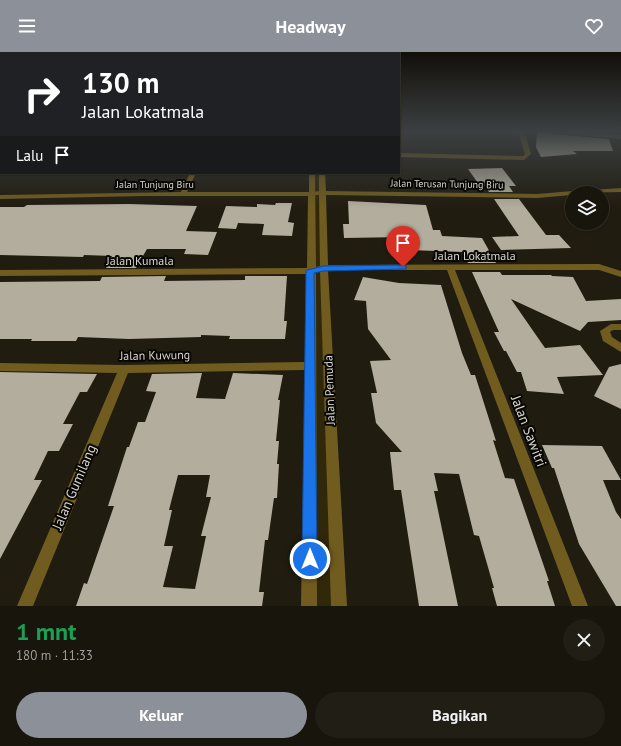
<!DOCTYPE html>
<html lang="id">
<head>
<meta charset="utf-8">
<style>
	body { margin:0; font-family:"PT Sans",sans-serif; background:#211e15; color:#f1f3f6; height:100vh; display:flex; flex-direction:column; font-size:15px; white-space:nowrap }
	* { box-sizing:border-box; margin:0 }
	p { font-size:13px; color:#9f9f9d }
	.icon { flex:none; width:22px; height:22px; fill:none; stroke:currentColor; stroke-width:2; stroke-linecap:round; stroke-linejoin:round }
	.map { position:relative; height:554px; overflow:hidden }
	.panel { display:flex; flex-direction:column; background:#18150c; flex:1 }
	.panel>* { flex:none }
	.hud { position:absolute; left:0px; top:0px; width:400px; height:122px; box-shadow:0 1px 3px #0004,0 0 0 1px #36342d; background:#202124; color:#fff; overflow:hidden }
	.tools { position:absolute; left:565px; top:134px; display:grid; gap:8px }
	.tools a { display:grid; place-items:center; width:44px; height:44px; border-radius:50%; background:#18150c; box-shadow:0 1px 3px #0004,0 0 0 1px #36342d; font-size:20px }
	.pin { position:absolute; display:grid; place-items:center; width:34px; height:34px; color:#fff; margin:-41px -17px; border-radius:50% 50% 50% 0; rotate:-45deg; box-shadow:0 0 4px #0007 }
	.pin .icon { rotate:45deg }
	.me { position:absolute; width:44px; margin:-22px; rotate:0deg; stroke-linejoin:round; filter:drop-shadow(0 0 3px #0008) }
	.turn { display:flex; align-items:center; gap:14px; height:84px; padding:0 16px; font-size:18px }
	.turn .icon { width:52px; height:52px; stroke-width:2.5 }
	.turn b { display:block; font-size:28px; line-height:34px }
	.then { display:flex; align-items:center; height:38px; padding:0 16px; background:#0003; gap:8px; font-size:15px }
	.round { display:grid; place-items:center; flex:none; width:42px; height:42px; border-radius:21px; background:#211e15 }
	.headline { display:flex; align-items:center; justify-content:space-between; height:68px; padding:0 16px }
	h1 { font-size:24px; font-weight:700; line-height:30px; color:#1e9e55 }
	.cta { display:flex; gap:8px; margin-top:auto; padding:8px 16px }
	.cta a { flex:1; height:46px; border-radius:24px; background:#8c9099; color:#fff; font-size:16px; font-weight:700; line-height:46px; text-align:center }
	.cta a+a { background:#211e15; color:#f1f3f6 }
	header { display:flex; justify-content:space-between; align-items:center; height:52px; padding:0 16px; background:#8c9099; color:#fff; font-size:18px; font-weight:700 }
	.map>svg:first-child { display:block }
	.green { fill:#31280b }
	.building { fill:#b2ad9d; fill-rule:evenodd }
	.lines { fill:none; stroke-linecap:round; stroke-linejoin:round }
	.minor { fill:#705c1e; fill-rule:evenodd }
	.tertiary { fill:#705c1e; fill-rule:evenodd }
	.route { fill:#1a73e8; stroke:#114b97 }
	.labels { text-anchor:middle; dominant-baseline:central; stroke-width:4; stroke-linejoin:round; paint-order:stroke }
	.far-street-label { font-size:10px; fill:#d9d6ce; stroke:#080703 }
	.street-label { font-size:12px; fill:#d9d6ce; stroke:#080703 }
	.near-street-label { font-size:14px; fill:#d9d6ce; stroke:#080703 }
</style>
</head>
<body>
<header><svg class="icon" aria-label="menu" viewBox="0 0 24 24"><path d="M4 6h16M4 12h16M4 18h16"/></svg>Headway<svg class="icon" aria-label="heart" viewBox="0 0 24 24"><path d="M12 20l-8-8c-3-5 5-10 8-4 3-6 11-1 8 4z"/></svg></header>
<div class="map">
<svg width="621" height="554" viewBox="0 0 621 554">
	<rect width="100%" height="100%" fill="#201c10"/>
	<path class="green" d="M312,121H322L339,554H309Z"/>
	<path class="building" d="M537,79H549L553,82L609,87L613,99H573L577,102L541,105L536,95Z
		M502,116L516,134H509L513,140H489L485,134H480L468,117Z
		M494,147H519L546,183H559L571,196L501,198L492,185L519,184Z
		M348,149L426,153L433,178H440L442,184L482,186L496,211H468L463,200L409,198L404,185L344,186L343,172H349Z
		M276,151H292L288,170L294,171L292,184L262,183L264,172L238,171L236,177L218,176L226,154L257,155V152L275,153Z
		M129,152L197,154L186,179L217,180L208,203L184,202L186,197H147L136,216H106L112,204L84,203L83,205L0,203V155H24L27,153Z
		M472,220H500L502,223H551L552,224L573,225L586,249L621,247V268L588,270L580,279L511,247L545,296L580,293L603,323L557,325L564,342L527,339L521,320H517L506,299H504L494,280H499Z
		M166,224L164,229L245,228V224H287L284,269H287L285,287H229L230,284L201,283V285L129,287L78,285L76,289H31L32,287H0V230L100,229L102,225Z
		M363,225L399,231L441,233L462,301L471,323H475L496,389L493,388L505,426L514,427L549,529H547L555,554H497L492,536H494L479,484L474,483L459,422L434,421L438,439H434L458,554H419L401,438H394L393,428L390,400H402L376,371L371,341H377L370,309L391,308L368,277L366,249L354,248Z
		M621,312V357L594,344L609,315Z
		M0,320L97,322L87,340H80L63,372H73L59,399H48L34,428H42L0,507Z
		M202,321L196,346L225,347L233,321L283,323L278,348H280L276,389H279L277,412H279L277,446H274L268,488H265L259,540H264L262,554H76L84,531L87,532L114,454H108L127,395H129L138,370H145L156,340L146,339L152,322ZM178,423H210L206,445H211L201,484H206L195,537L163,535L173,494H164L172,458H169Z
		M542,393L602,394L621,428H603L616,460L621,467V554H616L579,492L554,416H552Z"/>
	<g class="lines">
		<path class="minor" d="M518,79H524L531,102L524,108L399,105V101L523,104L525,102Z
			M550,79H567L621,83V87L553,81Z
			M0,89H1V93H0Z
			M0,108H1V112H0Z
			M190,121H196L187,140H309V121H315L316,215L320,214L319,143L318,141L319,139V121H325L326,139L537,142L572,139L575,141L578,139L621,136V140L572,141V143L537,146L326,143L328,213L599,212L621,219V225L599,218H455L588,554H572L447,218H328L347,554H331L320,219L316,220L317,554H301L305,318L128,321L33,554H17L117,321L0,319V311L124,313L305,310L307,222L0,224V218L307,216L308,144H145L0,147V143L181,140Z
			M611,272H621V278H613L610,280L612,285L621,291V300L603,289L600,279Z"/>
		<path class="tertiary" d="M321,139L323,140V142L311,144L308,142L311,140Z"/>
	</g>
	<linearGradient id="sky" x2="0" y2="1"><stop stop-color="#120f09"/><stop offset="0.51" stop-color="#3c4042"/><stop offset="1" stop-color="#3c4042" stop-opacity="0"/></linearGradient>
	<rect width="621" height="156" fill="url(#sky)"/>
	<path class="route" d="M403,213L406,214V217L324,219L314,221L317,507L315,512L310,514L305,512L302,507L306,219L307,218L324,214Z"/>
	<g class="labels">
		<g class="far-street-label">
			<text x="155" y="132">Jalan Tunjung Biru</text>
			<text transform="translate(447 132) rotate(1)">Jalan Terusan Tunjung Biru</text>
		</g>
		<g class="street-label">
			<text x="475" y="203">Jalan Lokatmala</text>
			<text x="140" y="208">Jalan Kumala</text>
			<text transform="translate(155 303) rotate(-1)">Jalan Kuwung</text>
			<text transform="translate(329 338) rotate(-92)">Jalan Pemuda</text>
		</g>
		<g class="near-street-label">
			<text transform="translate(529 379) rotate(69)">Jalan Sawitri</text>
			<text transform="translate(74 435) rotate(-67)">Jalan Gumilang</text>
		</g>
	</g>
</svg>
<div class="tools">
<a><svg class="icon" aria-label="layers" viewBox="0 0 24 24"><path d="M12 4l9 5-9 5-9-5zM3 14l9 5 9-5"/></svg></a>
</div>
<div class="pin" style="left:403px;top:215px;background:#d93025"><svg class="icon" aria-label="arrive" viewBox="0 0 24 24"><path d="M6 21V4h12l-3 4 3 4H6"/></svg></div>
<svg class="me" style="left:310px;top:507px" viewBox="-20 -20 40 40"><circle r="17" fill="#1a73e8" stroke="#fff" stroke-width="3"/><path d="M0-11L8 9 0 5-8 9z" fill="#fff"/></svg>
<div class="hud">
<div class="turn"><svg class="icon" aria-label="right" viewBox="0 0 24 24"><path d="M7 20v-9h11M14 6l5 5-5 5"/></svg><div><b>130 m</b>Jalan Lokatmala</div></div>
<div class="then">Lalu<svg class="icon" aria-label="arrive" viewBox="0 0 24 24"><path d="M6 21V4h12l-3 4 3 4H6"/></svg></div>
</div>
</div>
<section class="panel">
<div class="headline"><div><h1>1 mnt</h1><p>180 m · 11:33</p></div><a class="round"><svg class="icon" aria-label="close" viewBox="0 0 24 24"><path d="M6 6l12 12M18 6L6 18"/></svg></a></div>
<div class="cta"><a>Keluar</a><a>Bagikan</a></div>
</section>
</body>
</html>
